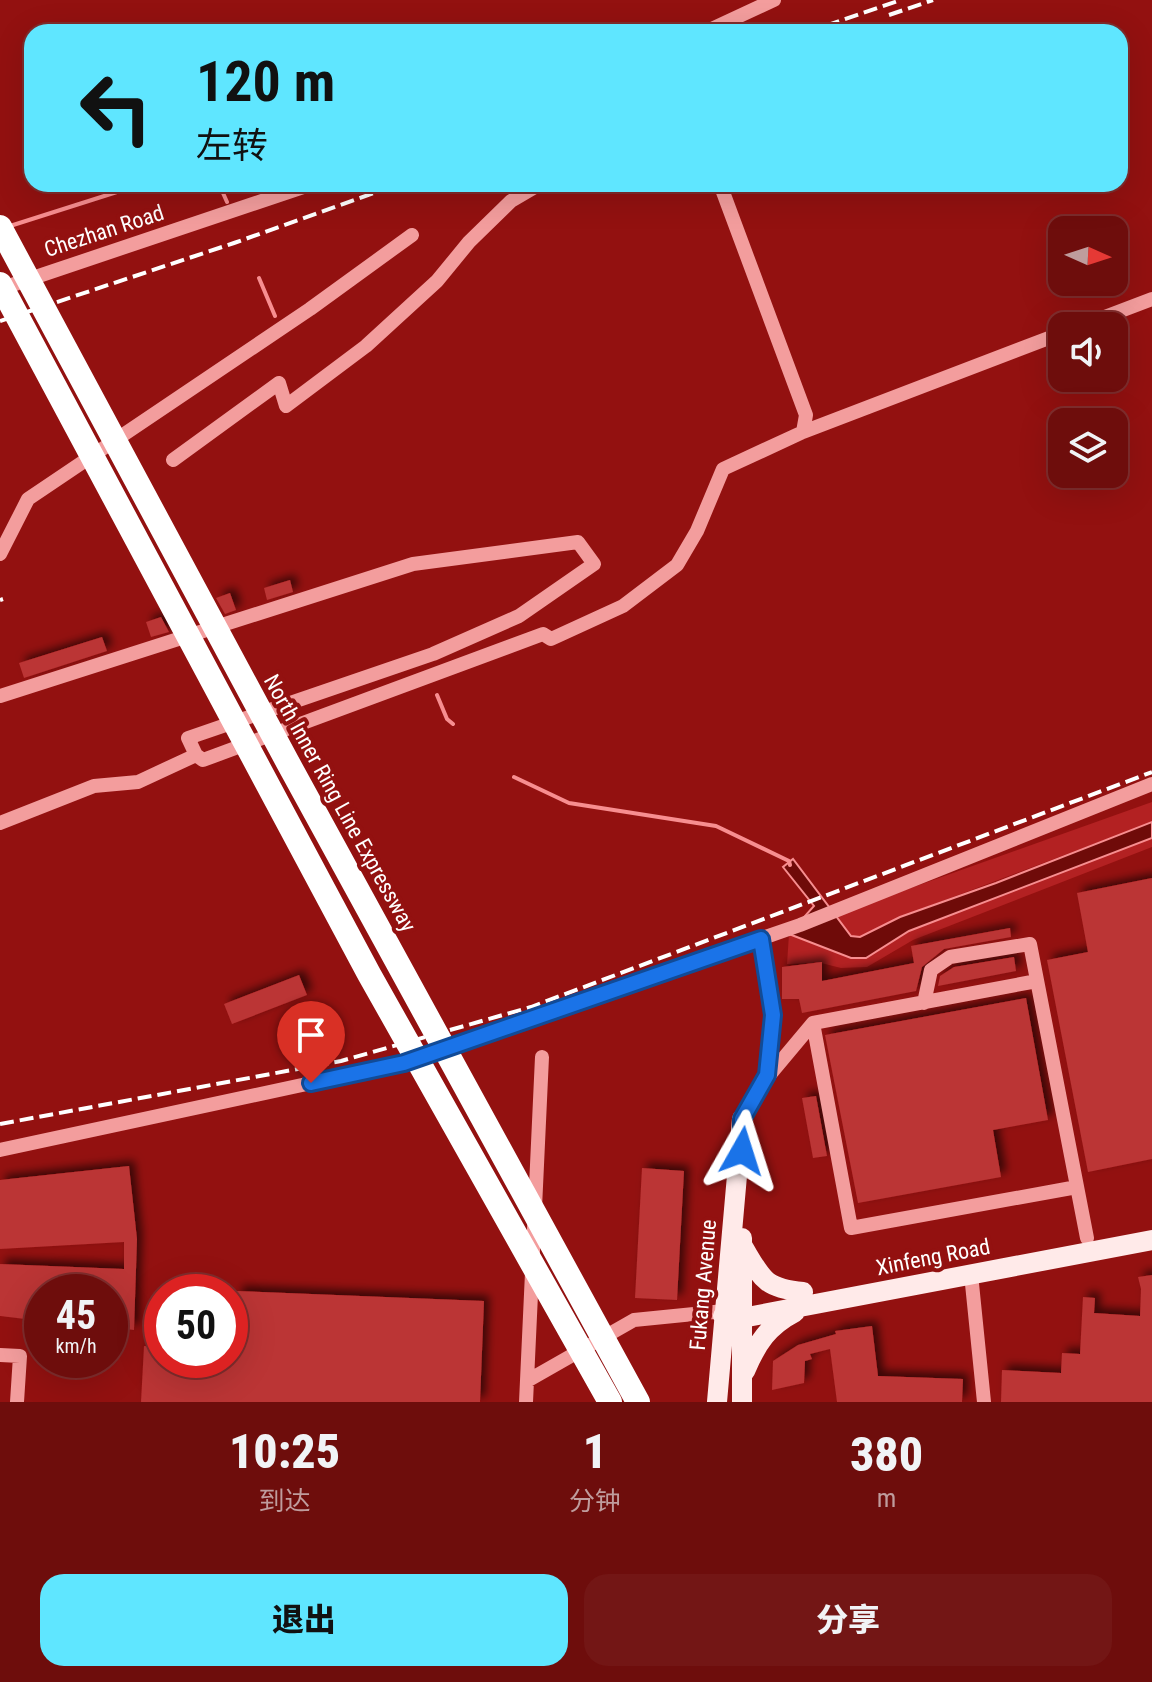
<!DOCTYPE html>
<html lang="zh">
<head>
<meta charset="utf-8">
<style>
	body { margin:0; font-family:"Roboto Condensed","Noto Sans SC",sans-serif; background:#731615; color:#f1f3f6; height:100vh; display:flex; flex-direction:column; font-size:30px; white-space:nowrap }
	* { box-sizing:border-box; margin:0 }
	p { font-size:26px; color:#bf9c9d }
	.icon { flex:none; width:44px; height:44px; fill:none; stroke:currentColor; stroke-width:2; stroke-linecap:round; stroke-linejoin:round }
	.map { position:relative; height:1402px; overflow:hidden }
	.details { display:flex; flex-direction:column; background:#6e0d0c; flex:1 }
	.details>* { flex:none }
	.top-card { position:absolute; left:24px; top:24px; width:1104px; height:168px; border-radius:24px; box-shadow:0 8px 32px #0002,0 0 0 2px #802d2d; background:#5fe6ff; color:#111; overflow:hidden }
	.needle { width:52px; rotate:93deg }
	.buttons { position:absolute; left:1048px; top:216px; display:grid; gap:16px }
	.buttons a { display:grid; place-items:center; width:80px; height:80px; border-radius:16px; background:#6e0d0c; box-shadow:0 8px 32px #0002,0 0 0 2px #802d2d; font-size:40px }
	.speed { position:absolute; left:24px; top:1274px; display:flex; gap:16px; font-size:40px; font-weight:700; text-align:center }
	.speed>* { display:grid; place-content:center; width:104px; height:104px; border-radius:50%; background:#6e0d0c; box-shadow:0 8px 32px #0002,0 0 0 2px #802d2d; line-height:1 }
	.speed small { font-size:20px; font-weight:400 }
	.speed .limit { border:12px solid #d22; background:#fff; color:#111 }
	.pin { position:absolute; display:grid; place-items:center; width:68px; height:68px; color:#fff; margin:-82px -34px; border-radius:50% 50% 50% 0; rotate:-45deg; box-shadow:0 0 8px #0007 }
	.pin .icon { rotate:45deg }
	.me { position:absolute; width:88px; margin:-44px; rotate:6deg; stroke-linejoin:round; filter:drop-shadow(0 0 6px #0008) }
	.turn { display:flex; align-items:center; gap:28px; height:168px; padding:0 40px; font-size:36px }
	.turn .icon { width:104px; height:104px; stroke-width:2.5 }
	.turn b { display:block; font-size:56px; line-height:68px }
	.eta { display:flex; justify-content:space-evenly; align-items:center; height:136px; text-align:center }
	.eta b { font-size:48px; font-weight:800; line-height:56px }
	.cta { display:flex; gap:16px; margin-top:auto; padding:16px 40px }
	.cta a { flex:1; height:92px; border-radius:24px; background:#5fe6ff; color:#111; font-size:32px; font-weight:800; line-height:92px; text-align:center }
	.cta a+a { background:#731615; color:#f1f3f6 }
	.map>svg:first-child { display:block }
	.green { fill:#b32122 }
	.water { fill:#6f0b09; stroke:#f78e90; stroke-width:2 }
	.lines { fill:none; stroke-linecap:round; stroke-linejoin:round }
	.stream { stroke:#f78e90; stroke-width:4 }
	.building { fill:#bb3434; filter:url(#shadow) }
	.minor { stroke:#f39d9d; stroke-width:14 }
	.major { stroke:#ffeae9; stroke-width:20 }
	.rail { stroke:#fff; stroke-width:4; stroke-dasharray:14 6; stroke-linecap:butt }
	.highway-bridge { stroke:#fff; stroke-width:24 }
	.route-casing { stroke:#114b97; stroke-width:20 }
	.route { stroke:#1a73e8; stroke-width:14 }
	.labels { text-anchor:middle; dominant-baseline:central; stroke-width:8; stroke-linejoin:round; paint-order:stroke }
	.street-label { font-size:22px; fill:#fff; stroke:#931110 }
</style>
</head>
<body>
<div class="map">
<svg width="1152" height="1402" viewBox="0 0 1152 1402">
	<defs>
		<filter id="shadow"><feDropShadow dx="5.5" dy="-5.5" stdDeviation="4" flood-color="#0009"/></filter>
	</defs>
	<rect width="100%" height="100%" fill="#931110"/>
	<path class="green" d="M1152,802V822L900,917L861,937H851L835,915Z
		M1152,838V847L913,940L867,967L841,968L821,963L787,964L789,934L851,958H866L909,931Z"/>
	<path class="water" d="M1152,822V838L909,931L866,958H851L789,934L814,906L783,867L793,859L851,936L860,937L900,917L996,883Z"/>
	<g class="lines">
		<path class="stream" d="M212,184L223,193L227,202
			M10,226L142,184
			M259,278L275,316
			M437,695L447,719L453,724
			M514,777L569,803L716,826L789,861L790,865"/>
	</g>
	<path class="building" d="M290,580L293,592L267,600L264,588Z
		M230,593L236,610L225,614L216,598Z
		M161,617L169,632L151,637L146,622Z
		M102,637L107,651L24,678L19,663Z
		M1152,878V1159L1088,1172L1047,960L1088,952L1077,893Z
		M1010,928L1011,937L944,949L922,967L916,991L802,1013L799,999H782V967L822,962V981L914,963L911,946Z
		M1014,957L1016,971L938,986L940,976L954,967Z
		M299,975L307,995L232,1024L224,1004Z
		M1026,998L1048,1120L993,1130L1001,1177L858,1203L825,1035Z
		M816,1096L827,1156L813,1158L802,1098Z
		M129,1166L137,1239L134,1330L110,1327V1292H42V1321L0,1316V1264L124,1269V1242L0,1249V1180Z
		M642,1168L684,1171L677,1300L635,1298Z
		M1152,1275V1402H1001L1002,1370L1061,1373L1062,1353L1080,1354L1083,1297L1095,1298L1094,1313L1140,1316L1141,1289L1138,1277Z
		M237,1291L484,1301L480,1402H141L144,1346L162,1347V1360H230V1350L235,1351Z
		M872,1326L878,1376L963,1379L962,1402H837L830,1349L810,1354L812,1359L805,1361L804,1383L772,1390L773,1361L798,1345L836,1334L835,1331Z"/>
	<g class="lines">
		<path class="minor" d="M705,32L774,0
			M0,289L312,184
			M1081,326L1152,299
			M803,432L1062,333
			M173,460L279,383L286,406L366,346L437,281L469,242L511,201L540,184
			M0,554L28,499L310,309L412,235
			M0,696L413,564L578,542L594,564L519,616L433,654L188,738L196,755L138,782L94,786L0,823
			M196,755L203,760L543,634L551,639L623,606L677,565L697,531L723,469L803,432L806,415L720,184
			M1037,981L813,1023L851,1228L1077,1187
			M924,1003L931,970L950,957L1030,944L1087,1238
			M767,1078L813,1023
			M742,1119L767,1075L773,1015L761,939
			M0,1150L404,1063L800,925L1152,784
			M971,1274L984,1402
			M0,1355L20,1356L17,1402
			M527,1381L634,1320L724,1311
			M526,1402L542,1057"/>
		<path class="major" d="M742,1245C762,1278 763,1288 803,1292
			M723,1316L742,1318L1152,1240
			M745,1371C757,1343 768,1326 795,1312
			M717,1402L742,1119
			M742,1402V1238"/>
		<path class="rail" d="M889,15L933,0
			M807,32L901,0
			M0,321L234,243L399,184
			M0,600L3,599
			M0,1124L341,1061L531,1007L1152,772"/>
		<path class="highway-bridge" d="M0,227L287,761L638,1402
			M0,284L369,974L610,1402"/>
	</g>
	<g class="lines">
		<g class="route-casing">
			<path id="route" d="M311,1083L404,1063L761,939L773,1015L767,1075L742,1119V1151"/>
		</g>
		<use href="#route" class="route"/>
	</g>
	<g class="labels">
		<g class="street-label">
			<text transform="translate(104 231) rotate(-18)">Chezhan Road</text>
			<text transform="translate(340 803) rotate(61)">North Inner Ring Line Expressway</text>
			<text transform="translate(933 1257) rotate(-11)">Xinfeng Road</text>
			<text transform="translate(703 1285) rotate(-85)">Fukang Avenue</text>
		</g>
	</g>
</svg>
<div class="buttons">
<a><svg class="needle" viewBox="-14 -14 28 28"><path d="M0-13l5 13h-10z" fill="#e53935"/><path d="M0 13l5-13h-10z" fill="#bf9c9d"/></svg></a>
<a><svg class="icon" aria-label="sound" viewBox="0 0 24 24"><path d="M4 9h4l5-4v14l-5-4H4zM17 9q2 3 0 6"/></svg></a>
<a><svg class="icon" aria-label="layers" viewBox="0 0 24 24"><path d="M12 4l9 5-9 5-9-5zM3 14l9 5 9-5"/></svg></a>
</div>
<div class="speed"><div>45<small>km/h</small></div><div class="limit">50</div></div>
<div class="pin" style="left:311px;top:1083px;background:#d93025"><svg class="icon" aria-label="arrive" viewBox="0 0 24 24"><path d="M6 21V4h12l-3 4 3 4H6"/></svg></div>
<svg class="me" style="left:742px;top:1151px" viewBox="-20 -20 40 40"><path d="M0-17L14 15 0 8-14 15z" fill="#1a73e8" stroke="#fff" stroke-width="4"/></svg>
<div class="top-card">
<div class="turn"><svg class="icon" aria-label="left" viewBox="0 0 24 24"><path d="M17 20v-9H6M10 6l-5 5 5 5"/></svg><div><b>120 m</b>左转</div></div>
</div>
</div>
<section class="details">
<div class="eta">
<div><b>10:25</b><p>到达</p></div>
<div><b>1</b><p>分钟</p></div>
<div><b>380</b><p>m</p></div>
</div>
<div class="cta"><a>退出</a><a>分享</a></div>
</section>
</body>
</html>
